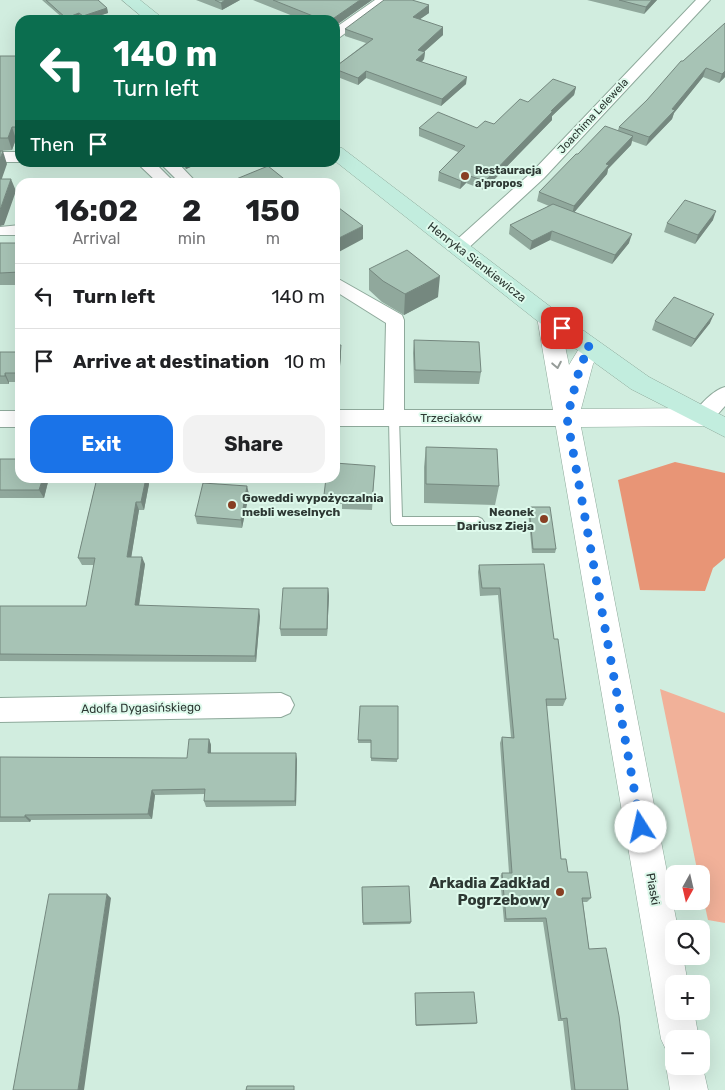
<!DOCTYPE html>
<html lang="en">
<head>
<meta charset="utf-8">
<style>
	body { margin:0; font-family:Rubik,sans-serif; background:#f2f2f2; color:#202124; height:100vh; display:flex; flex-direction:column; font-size:19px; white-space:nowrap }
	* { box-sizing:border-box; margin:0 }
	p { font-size:16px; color:#757577 }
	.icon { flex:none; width:28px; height:28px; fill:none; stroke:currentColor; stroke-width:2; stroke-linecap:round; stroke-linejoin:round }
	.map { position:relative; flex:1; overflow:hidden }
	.drawer { position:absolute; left:15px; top:178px; width:325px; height:305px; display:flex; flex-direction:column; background:#fff; border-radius:15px; box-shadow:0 5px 20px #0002 }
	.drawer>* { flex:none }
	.banner { position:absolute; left:15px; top:15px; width:325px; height:152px; border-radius:15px; box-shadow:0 5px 20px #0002; background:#0b6e4f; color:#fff; overflow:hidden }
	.needle { width:32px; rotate:188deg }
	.controls { position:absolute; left:665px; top:865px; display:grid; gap:10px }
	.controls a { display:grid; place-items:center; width:45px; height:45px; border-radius:10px; background:#fff; box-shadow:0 5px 20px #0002; font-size:25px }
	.pin { position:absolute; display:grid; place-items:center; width:42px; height:42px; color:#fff; margin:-21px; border-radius:10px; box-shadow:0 2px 8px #0006 }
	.me { position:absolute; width:55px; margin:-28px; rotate:350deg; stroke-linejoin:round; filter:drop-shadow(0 0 4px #0008) }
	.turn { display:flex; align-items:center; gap:18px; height:105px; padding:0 15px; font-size:22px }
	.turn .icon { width:65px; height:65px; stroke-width:2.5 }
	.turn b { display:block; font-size:35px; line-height:42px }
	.then { display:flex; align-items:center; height:48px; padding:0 15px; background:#0003; gap:10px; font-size:19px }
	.eta { display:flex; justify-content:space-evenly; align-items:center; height:85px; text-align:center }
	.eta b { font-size:30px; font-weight:700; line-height:35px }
	.primary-button { display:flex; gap:10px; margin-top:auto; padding:10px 15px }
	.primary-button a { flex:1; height:58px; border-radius:15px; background:#1a73e8; color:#fff; font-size:20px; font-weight:700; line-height:58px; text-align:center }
	.primary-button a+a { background:#f2f2f2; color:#202124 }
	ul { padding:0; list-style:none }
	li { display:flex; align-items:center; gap:15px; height:65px; padding:0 15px; border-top:1px solid #e0e0e0 }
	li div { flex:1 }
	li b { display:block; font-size:19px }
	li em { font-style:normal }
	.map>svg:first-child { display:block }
	.green { fill:#f1b199 }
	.forest { fill:#e89576 }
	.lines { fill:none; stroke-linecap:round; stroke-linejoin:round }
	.service-casing { stroke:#8ea99b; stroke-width:2 }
	.minor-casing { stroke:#8ea99b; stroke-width:2 }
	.tertiary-casing { stroke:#8ea99b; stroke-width:1 }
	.secondary-casing { stroke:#8ea99b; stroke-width:1 }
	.service { fill:#fff; fill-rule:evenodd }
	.minor { fill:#fff; fill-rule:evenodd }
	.tertiary { fill:#fff; fill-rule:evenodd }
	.secondary { fill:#c2edde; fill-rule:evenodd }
	.wall { fill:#90a89c }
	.shaded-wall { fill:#75887f }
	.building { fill:#a7c3b5; stroke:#75887f }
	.oneway { stroke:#969c99 }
	.route { stroke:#1a73e8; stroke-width:9; stroke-dasharray:0 16.2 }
	.poi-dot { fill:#883f23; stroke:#defaec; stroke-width:2 }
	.labels { text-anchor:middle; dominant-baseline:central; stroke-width:4; stroke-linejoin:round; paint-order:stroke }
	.far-street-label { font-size:11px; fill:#2d3833; stroke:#defaec }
	.far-poi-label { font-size:11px; font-weight:bold; fill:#2d3833; stroke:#defaec; text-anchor:start }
	.street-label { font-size:12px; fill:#2d3833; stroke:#defaec }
	.poi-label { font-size:12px; font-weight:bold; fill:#2d3833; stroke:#defaec; text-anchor:start }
	.near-poi-label { font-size:15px; font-weight:bold; fill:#2d3833; stroke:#defaec; text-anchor:end }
</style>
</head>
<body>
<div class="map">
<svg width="725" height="1090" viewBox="0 0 725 1090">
	<rect width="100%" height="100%" fill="#d1eddf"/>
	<path class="green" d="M660,689L725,713V923L708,920L701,888V874H698Z"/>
	<path class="forest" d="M675,462L725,473V558L713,568L705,591L640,590L618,480Z"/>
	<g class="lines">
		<g class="service-casing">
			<path id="service" d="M394,414L399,418L402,517H478L482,519L484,522L482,525H393L391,522L389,418Z"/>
		</g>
		<g class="minor-casing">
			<path id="minor" d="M375,0H391L340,37L335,38V28Z
				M696,0H710L544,178L464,252H452L449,248L452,244L532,172Z
				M0,152H20V162H0Z
				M136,162H154L174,182H157Z
				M159,162H177L196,182H179Z
				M20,225V235H0V227Z
				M335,277L402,315L404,320V410H567L574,413L577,418L574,423L567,426H335V410H384L386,323L335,291Z
				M725,387V406C716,416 709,427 695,422L692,417C698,406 713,390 725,387Z
				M0,411H20V427H0Z
				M281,693L290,697L294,705L290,713L281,717L0,722V698Z"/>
		</g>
		<g class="tertiary-casing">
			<path id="tertiary" d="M548,309L556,311L559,317L569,365L583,342L591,340L599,342L603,348L593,364L581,409L702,408L711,410L714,417L711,424L702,426L581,427L678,929H674V956H683L688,984H674V1011H694L699,1039H674V1066H701V1059L708,1090H670L666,1066L671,1054L667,1052L661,1039L537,317L540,311Z"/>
		</g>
		<g class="secondary-casing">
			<path id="secondary" d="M122,0H140L165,20H146Z
				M335,146L342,148L556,311L649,377L725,417V437L631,389L540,323L335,161Z"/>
		</g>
		<use href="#service" class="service"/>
		<use href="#minor" class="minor"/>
		<use href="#tertiary" class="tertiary"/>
		<use href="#secondary" class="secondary"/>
	</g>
	<path class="wall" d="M42,0H98L107,8L108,13L86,20H83L80,18L73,20H65Z
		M196,0H240L222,10Z
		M253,0H372L335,26V20H303Z
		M587,0H657L644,14Z
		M429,5V13L420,19L443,35L424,52H425L424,59L422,62L466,84L441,106L366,78L358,85L335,76V67L366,43L345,36V29Z
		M725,23V77L719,83L703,77L674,113L672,119L646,146L632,141L631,145L608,169L607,174L574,212L629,243L612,264L550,240L530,250L509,234L510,225L549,206L537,201L539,192L578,154L618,130L619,127L647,100L683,61Z
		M0,56H20V140L16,139L12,150L0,151Z
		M576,87L574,95L552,116V120L484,190L466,183L460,189L438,181L439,172L458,152L419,136V128H477L494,124L528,102Z
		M180,162H202L186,169Z
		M713,220L695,244L664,232L667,223Z
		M0,243H20V285H0Z
		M369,269L438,297L404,315L382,302L369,290Z
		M655,321L710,323L691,347L652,330Z
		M414,340L481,372L479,384L414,383L413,353Z
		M335,345L341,354L339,378H335Z
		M0,352H20V382H9V384H0Z
		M426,447L499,486L495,505L424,503V467Z
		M0,459L20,478H49L44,498H0Z
		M375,466L372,510L342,509V504L324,503V495Z
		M97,478H147L149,484L144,510H139L131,557L145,564L139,605L260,616L256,662L0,661V606H86L94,565H82L78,558Z
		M249,494L242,528L197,524L195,516Z
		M529,507L556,549L555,553H532L528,511Z
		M479,565L554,639L566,699L563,706H546L561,859L568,872L591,898L587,902H583L589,949L628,1090H571L563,1021H558L543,922H504L500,877L502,873H509L500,743L502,737H511L498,595L480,596L478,572Z
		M328,588L329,596L327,636H281L280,629Z
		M398,706L397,762L371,761V743H358V740Z
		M209,739L211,745V753L297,759L296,806L206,807L204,801L205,794L155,795L152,819L31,820L30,822H0V757L187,758Z
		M362,887L411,922L410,924L363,925Z
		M415,993L477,1023L476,1024L416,1026Z"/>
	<path class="shaded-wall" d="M225,0H240L222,10L221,3Z
		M360,0H372L335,26V20H333L334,18Z
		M652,0H657L644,14L646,7Z
		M429,5V13L413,24V17Z
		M107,8L108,13L86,20H84L83,16Z
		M79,13L80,18L73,20H67L66,18Z
		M443,27V35L418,57V50Z
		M425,52L424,59L416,67V60Z
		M706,68L703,77L674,113L672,119L646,146L649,137Z
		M366,71V78L358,85V78Z
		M725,71V77L719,83L722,74Z
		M467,77L466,84L441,106L442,99Z
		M576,87L574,95L552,116V120L484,190L485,181L551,111Z
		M12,127L16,139L12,150L8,138Z
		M633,136L631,145L608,169L607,174L572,215L574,206L606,164Z
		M3,151L7,164L0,184V159Z
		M185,162H202L186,169Z
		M467,175L466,183L460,189L461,181Z
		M11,179L16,191L4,225L0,226V210Z
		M716,211L713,220L695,244L698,235Z
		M363,226V239L335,254V240Z
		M552,231L550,240L530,250L532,241Z
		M632,234L629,243L612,264L615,255Z
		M440,276L438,297L404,315L405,294Z
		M714,314L710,323L691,347L695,339Z
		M341,345V354L339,378V370Z
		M5,373L9,382V384L5,376Z
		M43,478H49L44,498L39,490Z
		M146,478H147L149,484L144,510L141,502Z
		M247,486L249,494L242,528L241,520Z
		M136,502L139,510L130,565L127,557Z
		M142,557L145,564L138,612L135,605Z
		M328,588L329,596L327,636V629Z
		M259,609L260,616L256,662L255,656Z
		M209,739L211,745V759L208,753Z
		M296,753L297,759L296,806L295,801Z
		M152,790L155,795L152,819L148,814Z
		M25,815L31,820L30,822L25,817Z
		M107,894L111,898L84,1090H78Z"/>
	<path class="building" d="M46,0H98L107,8L83,16L79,13L66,18Z
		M215,0H225L221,3Z
		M273,0H360L334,18L333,20H323Z
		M384,0H412L429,5L413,17L443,27L418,50L425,52L416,60L467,77L442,99L366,71L358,78L335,69V67L373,39L345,29Z
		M619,0H652L646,7Z
		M725,23V71L722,74L706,68L672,109L675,110L649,137L619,127L647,100L681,61H683Z
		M0,56H20V127H12L8,138H0Z
		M553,79L576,87L551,111H553L485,181L467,175L461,181L439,172L465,146L419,128L438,112L477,128L485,121L494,124L520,99L528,102Z
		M605,126L633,136L606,164L609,165L574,206L539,192L576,154H578Z
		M0,151H3L0,159Z
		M268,166L288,182H229Z
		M0,179H11L0,210Z
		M685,200L716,211L698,235L667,223Z
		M553,204L632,234L615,255L552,231L532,241L510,225Z
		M339,208L363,226L335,240V210Z
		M0,243H20V272L0,273Z
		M407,250L440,276L405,294L383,281L369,269Z
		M674,297L714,314L695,339L655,321Z
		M414,340L479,342L481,372L415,370Z
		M335,345H341L339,370H335Z
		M0,352H20V373H5V376H0Z
		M426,447L497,449L499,486L426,484Z
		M0,459H20V478H43L39,490H0Z
		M335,463L375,466L372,502L342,500V496L324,495L326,478H335Z
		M97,478H146L141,502H136L127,557H142L135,605L259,609L255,656L0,654V606H86L95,558H78Z
		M203,483L247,486L241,520L195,516Z
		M529,507H550L556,549H533Z
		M544,564L554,639H558L566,699H546L561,859H566L568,872H587L591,898H582L589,949L606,948L619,1016L628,1090H575L567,1018L561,1019L546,918L506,919L502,873H512L502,737L514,738L500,588H482L479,565Z
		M283,588H328L327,629H280Z
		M360,706H398V759L371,758V740H358Z
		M189,739H209L208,753H296L295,801H204L205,789L152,790L148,814L25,815V817H0V757L187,758Z
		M409,886L411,922L363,923L362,887Z
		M49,894H107L78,1090H13Z
		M474,992L477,1023L416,1025L415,993Z
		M247,1086H294V1090H246Z"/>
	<defs><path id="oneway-chevron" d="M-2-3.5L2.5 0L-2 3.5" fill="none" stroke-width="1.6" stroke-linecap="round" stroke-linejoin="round" transform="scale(1.25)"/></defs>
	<use class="oneway" href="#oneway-chevron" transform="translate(557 365) rotate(79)"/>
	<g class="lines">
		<path class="route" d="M562,328L591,348L581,363L567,418L641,827"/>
	</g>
	<g class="poi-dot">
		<circle cx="465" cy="176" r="5"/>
		<circle cx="232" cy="505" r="5"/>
		<circle cx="544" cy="519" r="5"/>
		<circle cx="560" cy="892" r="5"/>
	</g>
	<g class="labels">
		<g class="far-street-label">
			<text transform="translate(593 116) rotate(-47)">Joachima Lelewela</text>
		</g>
		<g class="far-poi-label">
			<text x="475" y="170">Restauracja<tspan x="475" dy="13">a'propos</tspan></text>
		</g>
		<g class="street-label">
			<text transform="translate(477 262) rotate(38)">Henryka Sienkiewicza</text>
			<text x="451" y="418">Trzeciaków</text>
			<text transform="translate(141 708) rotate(-1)">Adolfa Dygasińskiego</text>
			<text transform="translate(653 889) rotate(80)">Piaski</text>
		</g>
		<g class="poi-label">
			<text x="242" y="498">Goweddi wypożyczalnia<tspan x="242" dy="14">mebli weselnych</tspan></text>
			<text x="534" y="512" text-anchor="end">Neonek<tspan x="534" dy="14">Dariusz Zieja</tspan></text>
		</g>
		<g class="near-poi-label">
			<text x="550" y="883">Arkadia Zadkład<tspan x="550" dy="17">Pogrzebowy</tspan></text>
		</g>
	</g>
</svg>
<div class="controls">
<a><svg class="needle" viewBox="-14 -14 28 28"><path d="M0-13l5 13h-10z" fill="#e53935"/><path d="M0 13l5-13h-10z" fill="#757577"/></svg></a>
<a><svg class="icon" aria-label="search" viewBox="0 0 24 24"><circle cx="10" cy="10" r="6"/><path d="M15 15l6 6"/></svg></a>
<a>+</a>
<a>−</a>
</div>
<div class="pin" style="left:562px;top:328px;background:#d93025"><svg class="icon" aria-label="arrive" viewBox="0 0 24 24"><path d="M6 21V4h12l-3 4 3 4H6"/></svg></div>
<svg class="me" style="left:641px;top:827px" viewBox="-20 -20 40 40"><circle r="19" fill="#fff"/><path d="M0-13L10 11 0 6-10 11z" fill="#1a73e8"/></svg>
<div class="banner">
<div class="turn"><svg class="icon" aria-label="left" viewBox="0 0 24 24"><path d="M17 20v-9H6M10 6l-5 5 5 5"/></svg><div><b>140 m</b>Turn left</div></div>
<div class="then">Then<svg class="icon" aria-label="arrive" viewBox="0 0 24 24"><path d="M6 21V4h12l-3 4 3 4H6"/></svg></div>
</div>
<section class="drawer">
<div class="eta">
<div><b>16:02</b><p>Arrival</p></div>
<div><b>2</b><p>min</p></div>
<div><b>150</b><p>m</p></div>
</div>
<ul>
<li><svg class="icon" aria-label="left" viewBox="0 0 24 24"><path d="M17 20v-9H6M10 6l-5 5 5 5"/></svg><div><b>Turn left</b></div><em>140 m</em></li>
<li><svg class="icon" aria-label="arrive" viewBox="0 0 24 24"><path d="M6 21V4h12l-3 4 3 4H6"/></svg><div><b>Arrive at destination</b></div><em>10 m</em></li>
</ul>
<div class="primary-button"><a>Exit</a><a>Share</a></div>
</section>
</div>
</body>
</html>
